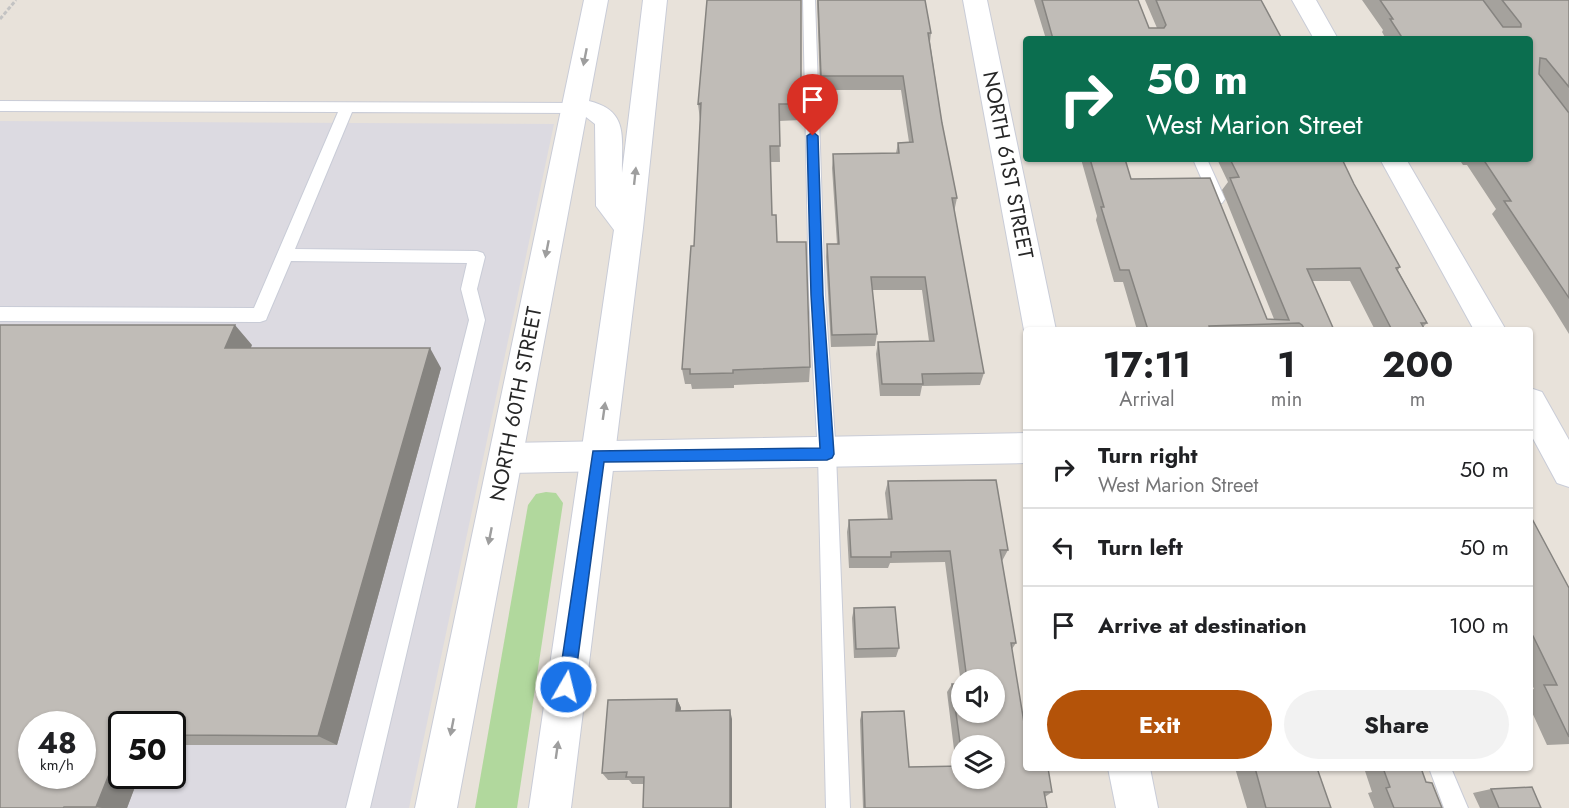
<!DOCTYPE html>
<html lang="en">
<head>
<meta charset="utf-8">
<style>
	body { margin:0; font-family:Jost,sans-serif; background:#f2f2f2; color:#202124; height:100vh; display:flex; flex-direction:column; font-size:22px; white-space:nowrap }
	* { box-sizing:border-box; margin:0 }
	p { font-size:20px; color:#757577 }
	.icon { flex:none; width:33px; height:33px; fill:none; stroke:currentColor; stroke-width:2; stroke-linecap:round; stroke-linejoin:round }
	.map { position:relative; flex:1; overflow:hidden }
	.details { position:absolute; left:1023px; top:327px; width:510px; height:444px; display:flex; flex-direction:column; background:#fff; border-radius:6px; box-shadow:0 2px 4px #0004 }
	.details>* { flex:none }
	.banner { position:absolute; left:1023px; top:36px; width:510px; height:126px; border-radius:6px; box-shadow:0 2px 4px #0004; background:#0b6e4f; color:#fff; overflow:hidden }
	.controls { position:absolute; left:951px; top:669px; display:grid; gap:12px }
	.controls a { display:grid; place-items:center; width:54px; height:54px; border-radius:50%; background:#fff; box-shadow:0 2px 4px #0004; font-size:30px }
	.speed { position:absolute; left:18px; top:711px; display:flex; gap:12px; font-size:30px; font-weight:700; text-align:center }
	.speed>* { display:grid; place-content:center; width:78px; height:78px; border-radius:50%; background:#fff; box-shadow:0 2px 4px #0004; line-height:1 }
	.speed small { font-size:15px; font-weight:400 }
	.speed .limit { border:3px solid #111; border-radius:9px; background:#fff; color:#111 }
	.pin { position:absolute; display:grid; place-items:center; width:51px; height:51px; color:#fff; margin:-62px -26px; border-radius:50% 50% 50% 0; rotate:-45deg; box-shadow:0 0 6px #0007 }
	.pin .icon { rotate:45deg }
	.me { position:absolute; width:66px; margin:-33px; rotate:8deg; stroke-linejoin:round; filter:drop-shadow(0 0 4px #0008) }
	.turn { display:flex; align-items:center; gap:21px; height:126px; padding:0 24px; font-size:27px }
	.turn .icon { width:78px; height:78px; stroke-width:2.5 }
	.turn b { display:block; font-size:42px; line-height:51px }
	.eta { display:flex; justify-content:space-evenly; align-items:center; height:102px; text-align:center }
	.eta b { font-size:36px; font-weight:700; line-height:42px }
	.cta { display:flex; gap:12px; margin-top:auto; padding:12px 24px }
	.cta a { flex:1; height:69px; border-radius:36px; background:#b45309; color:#fff; font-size:24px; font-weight:700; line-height:69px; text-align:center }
	.cta a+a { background:#f2f2f2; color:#202124 }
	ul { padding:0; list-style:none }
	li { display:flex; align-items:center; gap:18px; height:78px; padding:0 24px; border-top:2px solid #e0e0e0 }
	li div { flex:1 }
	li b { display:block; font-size:22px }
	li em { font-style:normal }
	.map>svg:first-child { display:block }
	.industrial { fill:#dcdae1; fill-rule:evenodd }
	.green { fill:#b1d89d }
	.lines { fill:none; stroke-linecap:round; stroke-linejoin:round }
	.service-casing { stroke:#c9ccd7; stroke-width:2 }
	.minor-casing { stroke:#c9ccd7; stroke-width:2 }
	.secondary-casing { stroke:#c9ccd7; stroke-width:2 }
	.path { stroke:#c3c3c3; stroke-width:3; stroke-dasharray:4 2; stroke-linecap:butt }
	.service { fill:#fff; fill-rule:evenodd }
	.minor { fill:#fff; fill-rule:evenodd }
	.secondary { fill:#fff; fill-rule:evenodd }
	.wall { fill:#a5a29d; fill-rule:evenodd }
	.shaded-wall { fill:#868480 }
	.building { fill:#c0bcb7; stroke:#868480; stroke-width:1.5; fill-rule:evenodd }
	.oneway { fill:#9e9e9e }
	.route { fill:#1a73e8; stroke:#114b97; stroke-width:1.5 }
	.labels { text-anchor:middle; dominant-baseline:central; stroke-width:5; stroke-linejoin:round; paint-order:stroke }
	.street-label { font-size:21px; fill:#272727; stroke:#fff }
</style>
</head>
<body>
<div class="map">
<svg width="1569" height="808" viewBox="0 0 1569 808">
	<rect width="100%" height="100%" fill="#e8e2da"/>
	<path class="industrial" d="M0,121L554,124L409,808H0ZM32,724H82V776H32ZM122,724H172V776H122Z"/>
	<path class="green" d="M546,492L556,493L563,503L517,808H475L528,505L536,494Z"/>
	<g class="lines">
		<g class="service-casing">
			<path id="service" d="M803,0H815L825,295L836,454L850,808H826L818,454L809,295Z
				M0,101L575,103L582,108L575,113L352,112L295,249L477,251L483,253L485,257L477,289L485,320L370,808H346L469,320L461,289L467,263L291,261L268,315L266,320L260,322L0,321V307L254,308L338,112L0,111Z
				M1193,159H1207L1225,199L1222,203H1212Z
				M1429,768H1451L1468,808H1444Z"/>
		</g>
		<g class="minor-casing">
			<path id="minor" d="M963,0H987L1056,330H1026V333L1024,330Z
				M1292,0H1316L1338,39H1314Z
				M1380,159H1406L1506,330H1474Z
				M1530,388L1542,392L1569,440V487L1557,483L1530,433Z
				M1026,433V463L506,473L494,469L489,458L494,447L506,443Z
				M1108,768H1150L1158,808H1116Z"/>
		</g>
		<g class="secondary-casing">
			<path id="secondary" d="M584,0H608L589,101C630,111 621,138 622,173L643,0H667L643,228L571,808H529L614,230L596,206L595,124L586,117L457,808H415Z"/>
		</g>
		<path class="path" d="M0,19L16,0"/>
		<use href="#service" class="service"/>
		<use href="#minor" class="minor"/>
		<use href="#secondary" class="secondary"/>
	</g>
	<path class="wall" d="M801,0V120L779,121L780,162H770L772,215L777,242L810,367L809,382L734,385V388L692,389L691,384H685L682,369L694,246L700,120L698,104Z
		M817,0H925L931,33L930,42L942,123L957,198L954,212L984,373L980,385L922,386L920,396H880L876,354L878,342L929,341L922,290H872L877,334L875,346L831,347L826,257L827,244H837L832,168L833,154L896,153L898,143L909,142L901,90H820Z
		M1034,0H1138L1149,28H1157L1145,0H1261L1282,39H1046Z
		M1362,0H1569V334L1553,308L1492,214L1496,209L1467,165H1463L1459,159H1530V39H1386L1382,32L1383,30Z
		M1081,159H1125L1131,179L1267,319H1274L1222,190L1228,182L1217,159H1342L1354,184L1400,267L1398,270L1427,323L1423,327L1425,330H1375L1350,281H1312L1334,330H1137L1123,282H1114L1096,220L1097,216Z
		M252,345L250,348L441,368L337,745H172V724H122V776H139L127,808H0Z
		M888,481L1008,550L1002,561L1016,643L1012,649L1026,768L1052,792L1045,797L1047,808H863L860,720L862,712L909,767L956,766L947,692L952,684H961L945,562L890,563L888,568H849L847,532L849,520H888L885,493ZM962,680H994L962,712ZM962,746L994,778H962Z
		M1530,515L1569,588V744L1547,745L1530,708V690L1534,689L1530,680Z
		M854,608L899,648L896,657L854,658L852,618Z
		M677,699L681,708L680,711L732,719V808H643L644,784H632L629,780H608L602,773Z
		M1235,768H1317L1331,808H1247Z
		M1364,768H1421L1426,782L1442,808H1374L1368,793L1372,792Z
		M1491,789L1541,808H1480L1473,793Z"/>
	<path class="shaded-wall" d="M235,325L252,345L243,368L225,348Z
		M430,348L441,368L337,745L318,736Z
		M677,699L681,708L680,720L676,711Z
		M730,710L732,719V808H730Z
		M122,742V776H139L127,808H102L96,807Z"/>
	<path class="building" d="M707,0H801V104H779L780,146H770L772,215H776L777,242H806L810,367L733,370V373L690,374V369H682L691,246H694L701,103L698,104Z
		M818,0H925L931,33H928L942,123L957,198H952L984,373L922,374L923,384H882L878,342L934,341L925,277H871L877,334L832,335L827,244H839L833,154L899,153L898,143L913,142L903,76H821Z
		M1042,0H1138L1149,28H1164L1166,25L1156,0H1261L1282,39H1053Z
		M1380,0H1483L1503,27H1521V24L1502,0H1569V87L1546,59L1540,58L1539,74L1569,113V298L1504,201H1511L1483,159H1530V39H1403L1390,19H1393Z
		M1090,159H1125L1131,179L1210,178L1267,319L1289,320L1230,178L1239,177L1230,159H1342L1354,184L1400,267L1396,268L1427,323H1421L1425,330H1392L1360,268L1307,269L1334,330H1305L1302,325L1299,323L1209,326L1210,330H1148L1129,270H1120L1101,207H1104Z
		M0,325H235L225,348H430L318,736L172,735V724H122V742L96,807H64L63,808H0ZM32,724H82V776H32Z
		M996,480L1008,550H1000L1016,643H1011L1026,735V768H1048L1052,792H1044L1047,808H865L862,712L904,711L909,767L962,766V778H994V746H962V757L952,684H962V712H994V680H967L950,551L891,552V557H851L849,520L892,519L888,481Z
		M1530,515L1569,588V737L1544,685H1557L1533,636H1530Z
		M895,607L899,648L856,649L854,608Z
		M677,699L676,711L730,710V808H643L644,777H626L627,772L602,773L608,700Z
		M1255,768H1317L1331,808H1266Z
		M1383,768H1421L1426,782L1432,783L1442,808H1394L1386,788L1390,787Z
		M1532,787L1541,808H1499L1491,789Z"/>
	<defs><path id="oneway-solid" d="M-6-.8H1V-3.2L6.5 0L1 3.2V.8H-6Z" transform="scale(1.5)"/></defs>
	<g class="oneway">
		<use href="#oneway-solid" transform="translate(585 57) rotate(101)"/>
		<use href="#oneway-solid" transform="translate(635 176) rotate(-84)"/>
		<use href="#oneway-solid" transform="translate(547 249) rotate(101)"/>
		<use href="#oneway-solid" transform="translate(604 411) rotate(-82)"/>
		<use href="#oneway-solid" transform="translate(490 536) rotate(101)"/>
		<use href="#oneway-solid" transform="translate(452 727) rotate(101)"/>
		<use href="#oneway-solid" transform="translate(557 750) rotate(-82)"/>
	</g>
	<path class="route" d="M813,132L818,136L823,295L834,454L832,458L827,460L604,462L574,687L572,693L566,695L560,693L558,687L593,451L820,448L811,295L807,136Z"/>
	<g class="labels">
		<g class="street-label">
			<text transform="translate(1008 165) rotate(79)">NORTH 61ST STREET</text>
			<text transform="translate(516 404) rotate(-79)">NORTH 60TH STREET</text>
		</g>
	</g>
</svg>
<div class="controls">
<a><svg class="icon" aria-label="sound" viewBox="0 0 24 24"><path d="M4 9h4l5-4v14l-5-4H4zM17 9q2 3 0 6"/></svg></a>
<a><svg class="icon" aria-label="layers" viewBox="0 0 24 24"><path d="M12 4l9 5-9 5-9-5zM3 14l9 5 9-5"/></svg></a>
</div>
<div class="speed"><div>48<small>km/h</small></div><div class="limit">50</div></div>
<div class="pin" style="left:813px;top:136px;background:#d93025"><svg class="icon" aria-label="arrive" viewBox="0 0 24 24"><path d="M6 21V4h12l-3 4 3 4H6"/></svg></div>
<svg class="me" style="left:566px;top:687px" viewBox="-20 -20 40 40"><circle r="17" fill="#1a73e8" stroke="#fff" stroke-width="3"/><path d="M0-11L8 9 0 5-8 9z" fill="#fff"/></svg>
<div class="banner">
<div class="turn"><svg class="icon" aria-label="right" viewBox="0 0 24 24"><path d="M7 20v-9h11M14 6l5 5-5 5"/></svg><div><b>50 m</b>West Marion Street</div></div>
</div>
<section class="details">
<div class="eta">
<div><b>17:11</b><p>Arrival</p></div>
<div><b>1</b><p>min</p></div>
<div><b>200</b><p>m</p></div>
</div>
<ul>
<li><svg class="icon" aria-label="right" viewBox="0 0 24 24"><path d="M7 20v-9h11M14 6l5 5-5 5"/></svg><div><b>Turn right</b><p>West Marion Street</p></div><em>50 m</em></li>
<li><svg class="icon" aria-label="left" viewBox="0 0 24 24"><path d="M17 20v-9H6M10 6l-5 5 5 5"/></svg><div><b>Turn left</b></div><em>50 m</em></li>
<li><svg class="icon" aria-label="arrive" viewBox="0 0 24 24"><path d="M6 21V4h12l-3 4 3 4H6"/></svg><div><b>Arrive at destination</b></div><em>100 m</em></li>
</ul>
<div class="cta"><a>Exit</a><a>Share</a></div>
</section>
</div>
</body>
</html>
